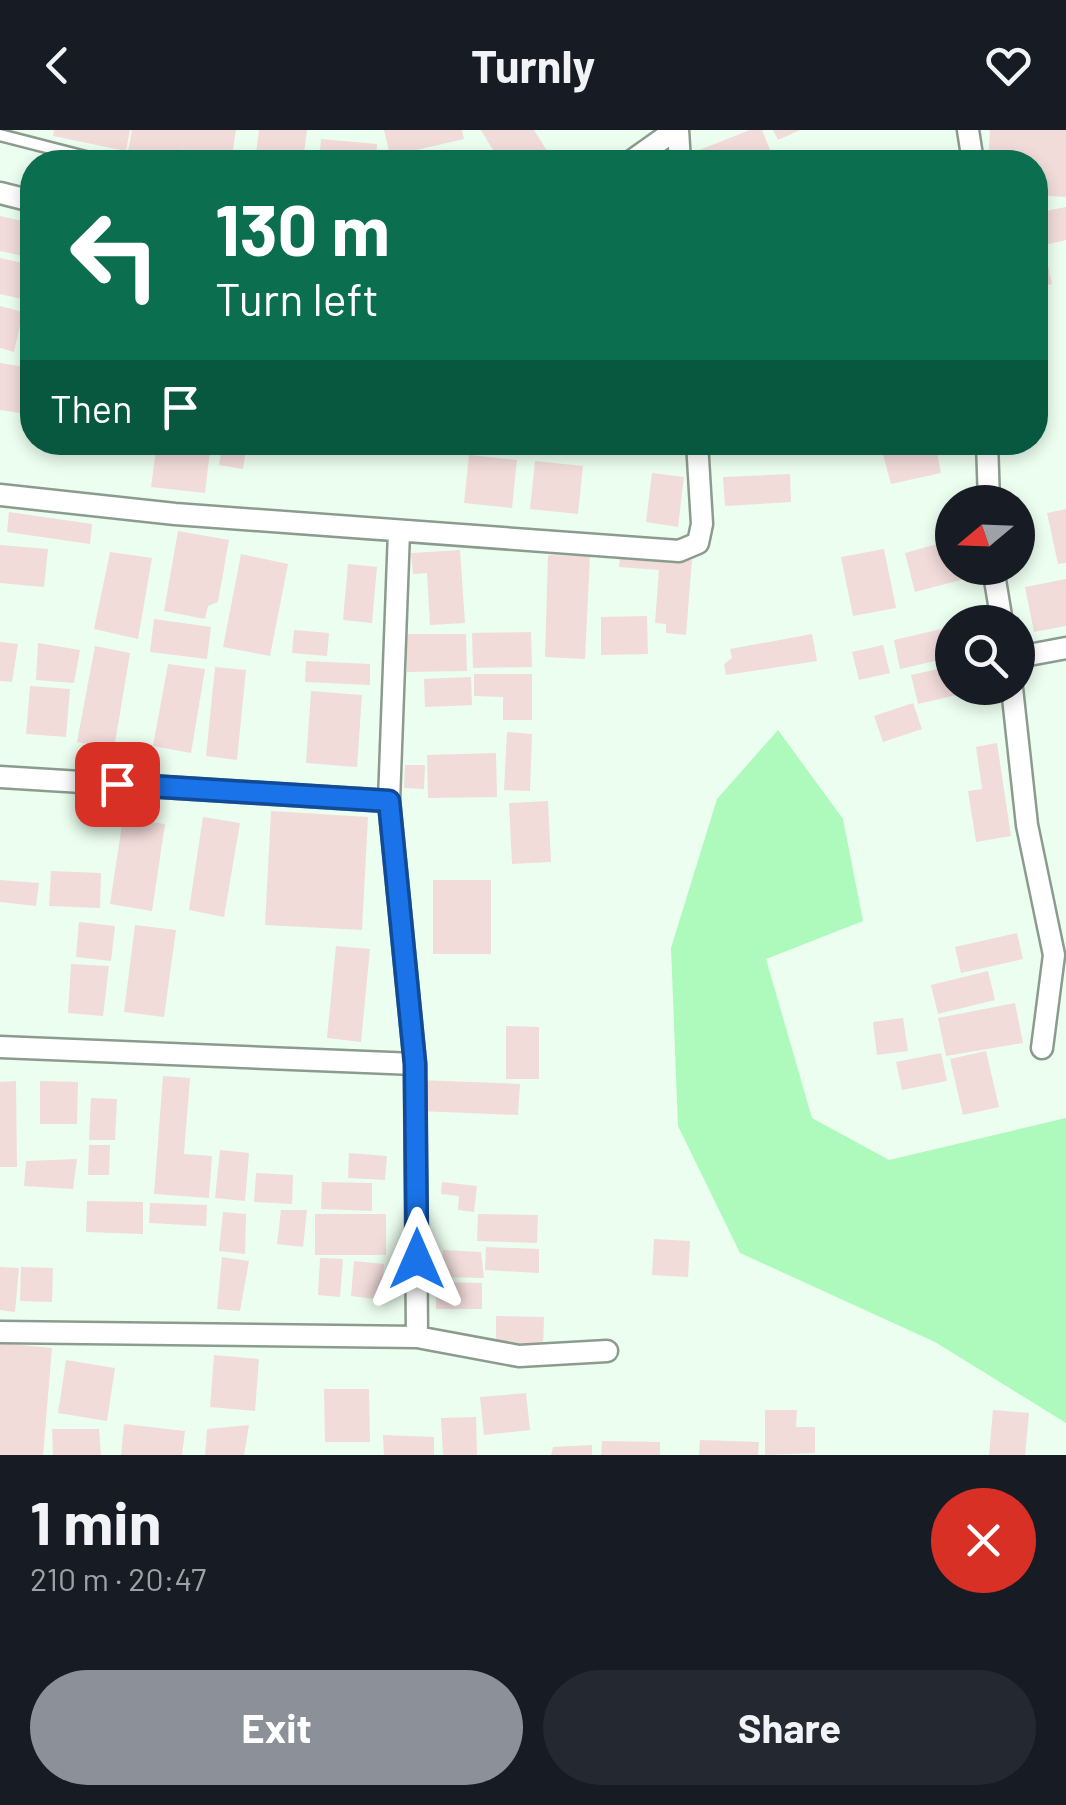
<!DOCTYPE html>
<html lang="en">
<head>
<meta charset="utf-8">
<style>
	body { margin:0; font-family:Barlow,sans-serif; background:#242831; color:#f1f3f6; height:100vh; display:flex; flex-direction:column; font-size:38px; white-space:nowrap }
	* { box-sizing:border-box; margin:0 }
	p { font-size:32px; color:#9ea1a6 }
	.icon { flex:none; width:55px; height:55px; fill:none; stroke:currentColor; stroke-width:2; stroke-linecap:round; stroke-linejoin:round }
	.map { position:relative; height:1325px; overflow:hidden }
	.panel { display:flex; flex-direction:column; background:#171b24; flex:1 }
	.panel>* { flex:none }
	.top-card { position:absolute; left:20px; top:20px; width:1028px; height:305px; border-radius:40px; box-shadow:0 5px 15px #0003; background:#0b6e4f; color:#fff; overflow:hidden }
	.needle { width:65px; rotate:251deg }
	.tools { position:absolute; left:935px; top:355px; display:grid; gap:20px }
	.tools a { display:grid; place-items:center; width:100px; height:100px; border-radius:50%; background:#171b24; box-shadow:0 5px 15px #0003; font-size:50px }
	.pin { position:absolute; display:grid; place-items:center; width:85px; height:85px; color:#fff; margin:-42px; border-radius:20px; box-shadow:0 5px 15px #0006 }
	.me { position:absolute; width:110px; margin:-55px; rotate:0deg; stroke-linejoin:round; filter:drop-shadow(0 0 8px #0008) }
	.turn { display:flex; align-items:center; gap:35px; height:210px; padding:0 30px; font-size:45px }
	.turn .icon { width:130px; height:130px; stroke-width:2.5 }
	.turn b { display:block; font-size:70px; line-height:85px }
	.then { display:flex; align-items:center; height:95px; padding:0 30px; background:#0003; gap:20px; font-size:38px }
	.round { display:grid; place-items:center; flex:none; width:105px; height:105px; border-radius:52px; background:#242831 }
	.summary { display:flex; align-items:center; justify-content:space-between; height:170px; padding:0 30px }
	h1 { font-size:60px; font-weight:700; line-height:75px }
	.button { display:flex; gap:20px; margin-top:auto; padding:20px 30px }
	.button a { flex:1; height:115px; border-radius:60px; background:#8c9099; color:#fff; font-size:40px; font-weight:700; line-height:115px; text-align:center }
	.button a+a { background:#242831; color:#f1f3f6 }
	header { display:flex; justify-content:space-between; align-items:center; height:130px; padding:0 30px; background:#171b24; font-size:45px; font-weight:700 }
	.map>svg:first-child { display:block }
	.green { fill:#adfabc }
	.building { fill:#f1dcda }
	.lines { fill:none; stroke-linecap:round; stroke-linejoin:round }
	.lane-casing { stroke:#8b9c8e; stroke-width:15 }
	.street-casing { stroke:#8b9c8e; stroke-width:25 }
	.lane { stroke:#fff; stroke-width:10 }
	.street { stroke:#fff; stroke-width:20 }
	.route-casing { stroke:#114b97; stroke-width:25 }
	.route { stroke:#1a73e8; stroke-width:18 }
</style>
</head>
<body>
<header><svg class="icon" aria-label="back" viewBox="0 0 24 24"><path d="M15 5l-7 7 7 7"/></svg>Turnly<svg class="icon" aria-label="heart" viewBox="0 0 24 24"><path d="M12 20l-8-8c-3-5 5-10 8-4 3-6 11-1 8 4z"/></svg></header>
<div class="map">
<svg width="1066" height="1325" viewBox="0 0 1066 1325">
	<rect width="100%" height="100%" fill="#ecfeef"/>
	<path class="green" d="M778,600L843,689L863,791L766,829L812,988L889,1030L1066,988V1293L935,1212L740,1123L678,996L671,818L717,669Z"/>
	<path class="building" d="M54,0H130L126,21L53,6Z
		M132,0H236L231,32H181L183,13L180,32H126Z
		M259,0H307L303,32H255Z
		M384,0H462L464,9L390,26Z
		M481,0H534L554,32H500Z
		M750,0H762L775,32H693L689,24Z
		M773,0H800L778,10Z
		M990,0H1066V67L1035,65V32H988Z
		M321,9L377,14L376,32H319Z
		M1066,77V110L1035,117V83Z
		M0,86L32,93V128L0,121Z
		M1046,126L1052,154L1035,158V129Z
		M0,128L32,135L30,171L0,164Z
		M0,176L23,182L14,222L0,218Z
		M32,184V226L22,224Z
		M0,233L26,237L20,283L0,280Z
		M121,312H152L150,325L120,319Z
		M157,312H211L205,363L151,357Z
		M223,312H247L243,339L219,335Z
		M464,312H518L517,321Z
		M910,312H935L941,343L891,354L881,317Z
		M469,325L517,330L512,378L464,373Z
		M535,331L583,336L578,384L530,379Z
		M652,343L684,347L678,397L646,392Z
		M790,344L791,372L725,376L723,347Z
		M1066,379V433L1058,434L1047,383Z
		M9,382L92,394L90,414L7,402Z
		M178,401L229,410L218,472L208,476L205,489L164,481Z
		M952,410V438H961L964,449L915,462L905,423Z
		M0,415L48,419L44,457L0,453Z
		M884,419L896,478L853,486L841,427Z
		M460,420L465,493L430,495L427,443L413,444L411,423Z
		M110,422L152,428L138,509L94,499Z
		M241,424L288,434L270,526L223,517Z
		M620,424L692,430L686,505L666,503V494L655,493L659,440L619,437Z
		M548,425L590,426L585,529L545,527Z
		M348,434L377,437L372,493L343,490Z
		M1066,449V496L1034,502L1025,457Z
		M647,486L648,524L601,525V487Z
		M154,489L211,497L207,529L150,522Z
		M950,497L952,527L900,539L894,510Z
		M294,500L329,503L327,526L292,523Z
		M531,502L532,537L473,538L472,503Z
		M406,504H466L467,541L407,542Z
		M812,504L817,531L726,545L724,534L732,528L730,519Z
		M0,512L18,514L12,552L0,551Z
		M38,513L80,520L74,553L36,550Z
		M883,515L890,543L859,550L852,522Z
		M95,516L130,523L114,619L77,612Z
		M306,531L370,534V555L305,552Z
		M168,534L205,539L191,623L153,616Z
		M952,536V558L974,561L918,574L911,545Z
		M215,537L246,540L237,630L206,626Z
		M474,544H532V590H503V567L474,566Z
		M471,547L472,575L425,577L424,549Z
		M30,556L70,559L66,607L26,604Z
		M311,561L362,565L357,637L306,633Z
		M913,573L922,599L883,612L874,586Z
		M507,602L532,604L530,661L504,660Z
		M997,613L1011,706L976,712L968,661L982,659L976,617Z
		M496,623L497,667L428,668L427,625Z
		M405,635H425L424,659L404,658Z
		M548,671L551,732L512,734L509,673Z
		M271,681L368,687L362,800L265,795Z
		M203,687L240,693L224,787L189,780Z
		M123,688L165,694L152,781L110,774Z
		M51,741L101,743L100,778L49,776Z
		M0,750L39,753L36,776L0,772Z
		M433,750H491V824H433Z
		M79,792L115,796L111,831L76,827Z
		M135,795L176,800L164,887L124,882Z
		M1017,803L1023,829L961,843L955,817Z
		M336,816L370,819L361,912L327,908Z
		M71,834L109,836L103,886L68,883Z
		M988,841L995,870L938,884L931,855Z
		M1015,873L1023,913L946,926L938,888Z
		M903,888L908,921L877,925L873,892Z
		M506,896L539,897V949H506Z
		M986,921L999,977L963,985L950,929Z
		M941,923L947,951L902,960L896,932Z
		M163,946L190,948L184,1024L212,1026L209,1068L154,1064Z
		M419,950L520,954L518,985L418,981Z
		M16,951L17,1037H0V952Z
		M40,951L78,952L77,994H40Z
		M91,968L117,969L115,1010H89Z
		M89,1015H110L109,1045H88Z
		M220,1020L249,1023L245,1071L215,1068Z
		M349,1023L387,1026L385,1050L348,1048Z
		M77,1029L73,1059L24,1056L26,1031Z
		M256,1043L293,1045L292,1074L254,1072Z
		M322,1052L372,1053V1081L321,1079Z
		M442,1052L477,1056L474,1082L458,1080L459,1066L441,1064Z
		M87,1071L143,1072V1104L86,1102Z
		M150,1073L207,1075L206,1096L149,1093Z
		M281,1080H307L303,1117L277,1114Z
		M223,1082L246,1084L245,1124L219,1121Z
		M315,1084H386V1125H315Z
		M478,1084L538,1085L537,1113L477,1111Z
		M654,1109L690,1111L688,1147L652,1145Z
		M486,1117L539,1119V1143L485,1140Z
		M443,1120L481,1122L484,1148L442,1147Z
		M222,1127L249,1131L240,1181L217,1179Z
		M320,1128L343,1129L340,1167L318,1165Z
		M354,1131L384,1134L381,1170L351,1166Z
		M0,1137L19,1138L15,1182L0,1180Z
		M21,1137L53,1138L52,1172L20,1171Z
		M436,1152L482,1153V1179H436Z
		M496,1186L544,1187L543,1217L496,1216Z
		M0,1213L52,1218L43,1325H0Z
		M214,1225L259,1229L255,1281L210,1277Z
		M66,1230L115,1238L107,1291L58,1283Z
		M324,1259H369L370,1312H325Z
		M526,1263L530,1300L484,1305L480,1267Z
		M765,1280H797L796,1297H815V1323L765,1325Z
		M993,1280L1029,1283L1025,1325H989Z
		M476,1287L477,1325H443L441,1288Z
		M124,1294L185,1301L182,1325H121Z
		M249,1295L244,1325H205L207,1299Z
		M52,1299H99L101,1325H53Z
		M383,1305L434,1307V1325H384Z
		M700,1310L759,1312L758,1325H699Z
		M602,1311L660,1312V1325H601Z
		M592,1315V1325H551L553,1317Z"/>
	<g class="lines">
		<g class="lane-casing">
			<path id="lane" d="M0,5L105,32"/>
		</g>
		<g class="street-casing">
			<path id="street" d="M678,0L680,32
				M968,0L973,32
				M630,32L675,0
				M0,63L32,71
				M987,312L989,372
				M0,365L175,384L679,421L698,413L702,394L697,312
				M399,401L389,671L415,934L417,1207
				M993,438L1002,492
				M1018,527L1066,518
				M1012,558L1027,695L1054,825L1042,918
				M0,647L389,671
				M0,917L415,934
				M0,1202L417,1207L519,1226L607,1221"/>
		</g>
		<use href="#lane" class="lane"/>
		<use href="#street" class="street"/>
	</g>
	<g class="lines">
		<g class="route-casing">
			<path id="route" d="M117,654L389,671L415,934L417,1129"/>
		</g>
		<use href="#route" class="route"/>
	</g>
</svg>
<div class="tools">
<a><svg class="needle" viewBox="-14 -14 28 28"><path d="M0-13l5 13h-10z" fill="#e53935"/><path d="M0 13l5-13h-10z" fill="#9ea1a6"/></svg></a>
<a><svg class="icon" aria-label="search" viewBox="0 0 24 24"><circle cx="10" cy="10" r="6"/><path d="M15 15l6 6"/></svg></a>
</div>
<div class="pin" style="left:117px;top:654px;background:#d93025"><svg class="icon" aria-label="arrive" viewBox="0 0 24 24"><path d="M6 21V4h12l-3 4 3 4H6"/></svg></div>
<svg class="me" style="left:417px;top:1129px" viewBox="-20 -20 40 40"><path d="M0-17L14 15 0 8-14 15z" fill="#1a73e8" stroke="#fff" stroke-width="4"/></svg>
<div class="top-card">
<div class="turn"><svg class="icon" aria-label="left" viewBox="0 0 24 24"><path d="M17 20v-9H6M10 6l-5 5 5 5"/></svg><div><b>130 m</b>Turn left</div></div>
<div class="then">Then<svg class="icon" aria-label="arrive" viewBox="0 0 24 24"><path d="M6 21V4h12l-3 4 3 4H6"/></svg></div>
</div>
</div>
<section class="panel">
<div class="summary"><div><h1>1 min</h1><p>210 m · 20:47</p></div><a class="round" style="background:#d93025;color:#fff"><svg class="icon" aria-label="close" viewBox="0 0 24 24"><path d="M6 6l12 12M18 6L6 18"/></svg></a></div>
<div class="button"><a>Exit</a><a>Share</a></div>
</section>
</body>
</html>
